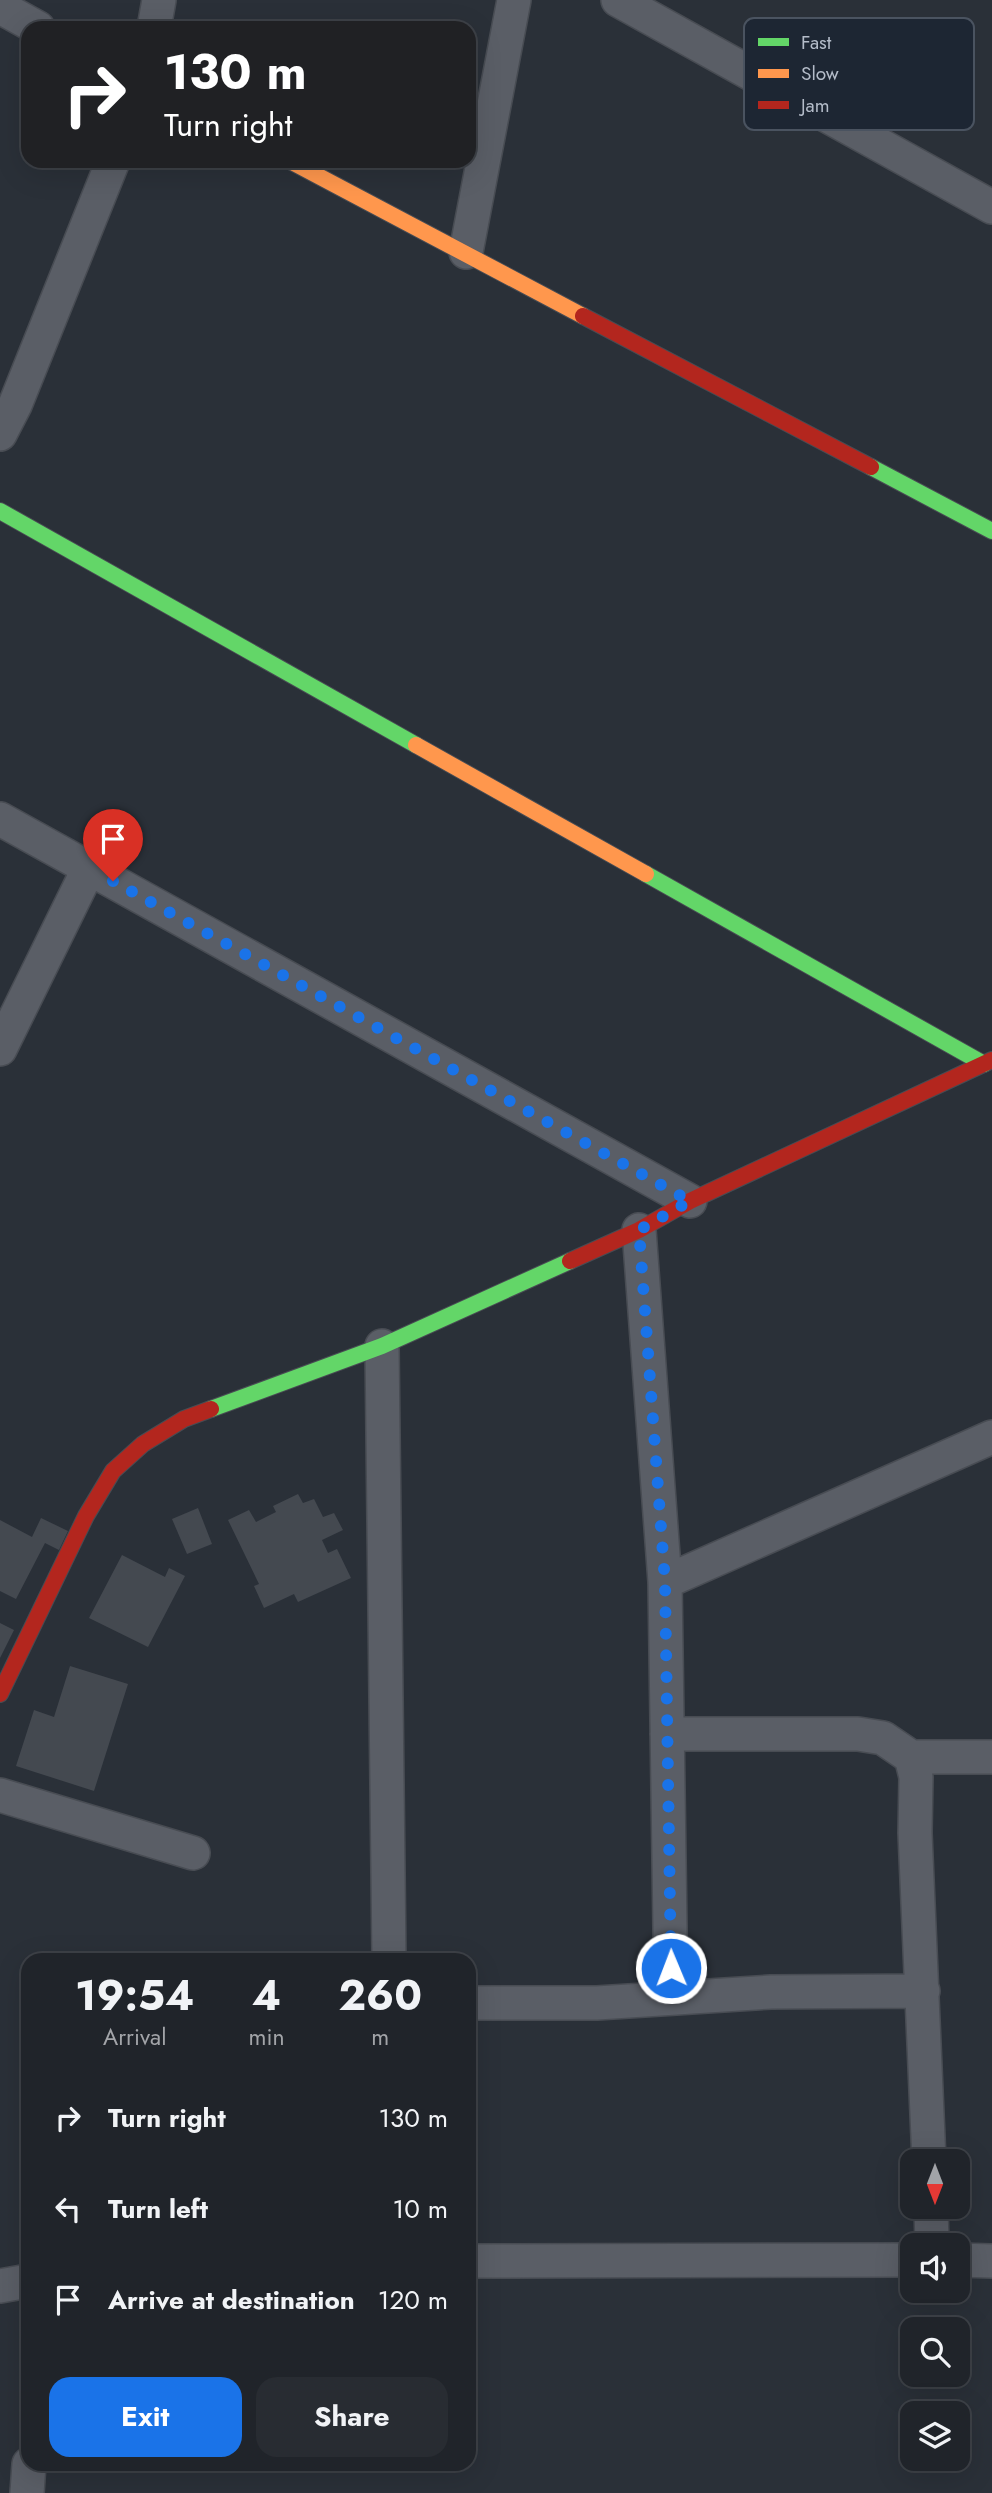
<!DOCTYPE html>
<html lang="en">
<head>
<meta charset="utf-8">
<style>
	body { margin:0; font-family:Jost,sans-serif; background:#282c32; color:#f1f3f6; height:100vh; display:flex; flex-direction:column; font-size:26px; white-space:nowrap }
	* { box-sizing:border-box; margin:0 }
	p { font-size:23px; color:#a2a4a8 }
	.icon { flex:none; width:38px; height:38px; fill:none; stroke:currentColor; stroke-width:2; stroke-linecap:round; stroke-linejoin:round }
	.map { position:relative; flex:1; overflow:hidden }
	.side { position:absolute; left:21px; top:1953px; width:455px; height:518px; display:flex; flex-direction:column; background:#20242a; border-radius:21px; box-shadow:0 7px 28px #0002,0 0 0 2px #3d4147 }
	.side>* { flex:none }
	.guide { position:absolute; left:21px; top:21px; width:455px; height:147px; border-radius:21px; box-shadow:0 7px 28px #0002,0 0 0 2px #3d4147; background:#202124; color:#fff; overflow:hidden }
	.needle { width:46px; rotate:180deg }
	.fabs { position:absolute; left:900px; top:2149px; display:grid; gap:14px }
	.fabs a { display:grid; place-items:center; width:70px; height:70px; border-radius:14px; background:#20242a; box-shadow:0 7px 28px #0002,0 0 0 2px #3d4147; font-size:35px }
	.pin { position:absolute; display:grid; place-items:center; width:60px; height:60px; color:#fff; margin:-72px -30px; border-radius:50% 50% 50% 0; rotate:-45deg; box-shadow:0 0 7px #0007 }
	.pin .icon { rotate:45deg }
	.me { position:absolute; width:77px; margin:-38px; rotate:359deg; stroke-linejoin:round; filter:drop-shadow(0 0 5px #0008) }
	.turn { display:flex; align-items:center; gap:24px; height:147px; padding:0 28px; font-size:32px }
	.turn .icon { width:91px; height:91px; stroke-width:2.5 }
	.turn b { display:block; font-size:49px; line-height:60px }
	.eta { display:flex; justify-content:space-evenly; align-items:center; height:119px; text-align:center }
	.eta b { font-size:42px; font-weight:700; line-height:49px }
	.cta { display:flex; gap:14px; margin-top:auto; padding:14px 28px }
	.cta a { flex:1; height:80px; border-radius:21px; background:#1a73e8; color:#fff; font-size:28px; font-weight:700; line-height:80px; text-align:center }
	.cta a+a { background:#282c32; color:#f1f3f6 }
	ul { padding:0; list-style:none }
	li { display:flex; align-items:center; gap:21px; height:91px; padding:0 28px }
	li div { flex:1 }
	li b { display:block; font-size:26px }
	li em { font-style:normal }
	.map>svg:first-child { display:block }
	.building { fill:#444950 }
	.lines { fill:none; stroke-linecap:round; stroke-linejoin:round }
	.street-casing { stroke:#484c53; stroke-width:36 }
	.fast-casing { stroke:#484c53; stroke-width:18 }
	.slow-casing { stroke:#484c53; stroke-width:18 }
	.jam-casing { stroke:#484c53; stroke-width:18 }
	.street { stroke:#5a5e66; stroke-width:33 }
	.fast { stroke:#63d668; stroke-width:16 }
	.slow { stroke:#ff974d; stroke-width:16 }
	.jam { stroke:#b3261e; stroke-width:16 }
	.route { stroke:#1a73e8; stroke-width:12; stroke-dasharray:0 21.6 }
	.key { fill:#1d2633; stroke:#4a5360; stroke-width:2 }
	.key-label { font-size:19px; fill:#b4bcc9 }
</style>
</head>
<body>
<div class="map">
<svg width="992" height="2493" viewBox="0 0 992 2493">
	<rect width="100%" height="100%" fill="#2a3038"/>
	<path class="building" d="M298,1494L303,1503L314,1499L323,1517L334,1513L343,1530L322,1540L328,1553L337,1549L351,1578L298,1602L294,1594L264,1608L254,1586L259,1584L228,1520L249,1510L256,1522L276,1512L273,1506Z
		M198,1508L212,1544L187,1554L172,1519Z
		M41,1518L68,1531L59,1550L45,1543L16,1599L0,1591V1520L32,1537Z
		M122,1555L165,1577L169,1568L185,1576L148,1647L89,1618Z
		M0,1623L14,1630L0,1658Z
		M70,1666L128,1684L94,1791L16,1766L34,1710L54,1717Z"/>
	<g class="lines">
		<g class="street-casing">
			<path id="street" d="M618,0L992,207
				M0,7L38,28
				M154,28L159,0
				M466,252L514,0
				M0,434L15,405L113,161
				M0,819L690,1201
				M0,1049L89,868
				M639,1230L665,1582L671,1998
				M382,1346L389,1960
				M665,1582L992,1437
				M667,1734H858L883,1738L911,1757L916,1777L915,1833L929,2161
				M911,1757H992
				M0,1795L193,1853
				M469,2003H597L771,1992L923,1991
				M931,2207L932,2245
				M957,2260L992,2261
				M469,2261L912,2260
				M0,2286L28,2281
				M27,2493L29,2464"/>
		</g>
		<g class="fast-casing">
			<path id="fast" d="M871,467L992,531
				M0,511L416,745
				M646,874L984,1064
				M211,1409L382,1346L570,1261"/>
		</g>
		<g class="slow-casing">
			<path id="slow" d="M290,161L583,316
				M416,745L646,874"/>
		</g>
		<g class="jam-casing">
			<path id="jam" d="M583,316L871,467
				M570,1261L639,1230L690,1201L992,1060
				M0,1694L86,1516L113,1471L143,1444L184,1419L211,1409"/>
		</g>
		<use href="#street" class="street"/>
		<use href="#fast" class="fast"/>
		<use href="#slow" class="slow"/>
		<use href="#jam" class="jam"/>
	</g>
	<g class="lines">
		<path class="route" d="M113,881L690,1201L639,1230L665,1582L671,1968"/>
	</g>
	<rect x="744" y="18" width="230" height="112" rx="10" class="key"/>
	<rect x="758" y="38" width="31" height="8" fill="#63d668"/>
	<rect x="758" y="69" width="31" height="9" fill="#ff974d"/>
	<rect x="758" y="101" width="31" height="8" fill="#b3261e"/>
	<g class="key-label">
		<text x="801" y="49">Fast</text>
		<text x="801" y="80">Slow</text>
		<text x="801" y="112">Jam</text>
	</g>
</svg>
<div class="fabs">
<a><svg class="needle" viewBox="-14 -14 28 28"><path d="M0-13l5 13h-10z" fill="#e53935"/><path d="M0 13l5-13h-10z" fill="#a2a4a8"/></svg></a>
<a><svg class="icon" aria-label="sound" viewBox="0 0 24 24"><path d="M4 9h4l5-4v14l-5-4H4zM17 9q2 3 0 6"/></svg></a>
<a><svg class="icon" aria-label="search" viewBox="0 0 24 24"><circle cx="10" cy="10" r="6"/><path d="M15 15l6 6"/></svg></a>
<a><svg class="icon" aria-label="layers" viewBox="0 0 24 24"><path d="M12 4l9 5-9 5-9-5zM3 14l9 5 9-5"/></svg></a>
</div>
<div class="pin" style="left:113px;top:881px;background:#d93025"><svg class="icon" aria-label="arrive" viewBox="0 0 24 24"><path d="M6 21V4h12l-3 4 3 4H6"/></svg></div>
<svg class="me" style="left:671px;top:1968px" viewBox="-20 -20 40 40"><circle r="17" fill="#1a73e8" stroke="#fff" stroke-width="3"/><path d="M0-11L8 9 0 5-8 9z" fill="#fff"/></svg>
<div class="guide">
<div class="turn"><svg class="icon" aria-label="right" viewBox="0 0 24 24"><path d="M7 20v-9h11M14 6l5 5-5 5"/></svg><div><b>130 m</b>Turn right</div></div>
</div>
<section class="side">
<div class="eta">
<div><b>19:54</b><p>Arrival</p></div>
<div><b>4</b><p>min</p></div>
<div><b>260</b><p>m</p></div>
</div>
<ul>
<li><svg class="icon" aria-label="right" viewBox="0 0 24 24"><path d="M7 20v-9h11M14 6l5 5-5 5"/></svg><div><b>Turn right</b></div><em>130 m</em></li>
<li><svg class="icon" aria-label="left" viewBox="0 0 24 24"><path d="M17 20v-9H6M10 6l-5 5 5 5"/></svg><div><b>Turn left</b></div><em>10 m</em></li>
<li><svg class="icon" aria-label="arrive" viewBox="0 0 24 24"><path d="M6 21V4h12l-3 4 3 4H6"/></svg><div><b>Arrive at destination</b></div><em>120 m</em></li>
</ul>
<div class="cta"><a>Exit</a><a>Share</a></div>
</section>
</div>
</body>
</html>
